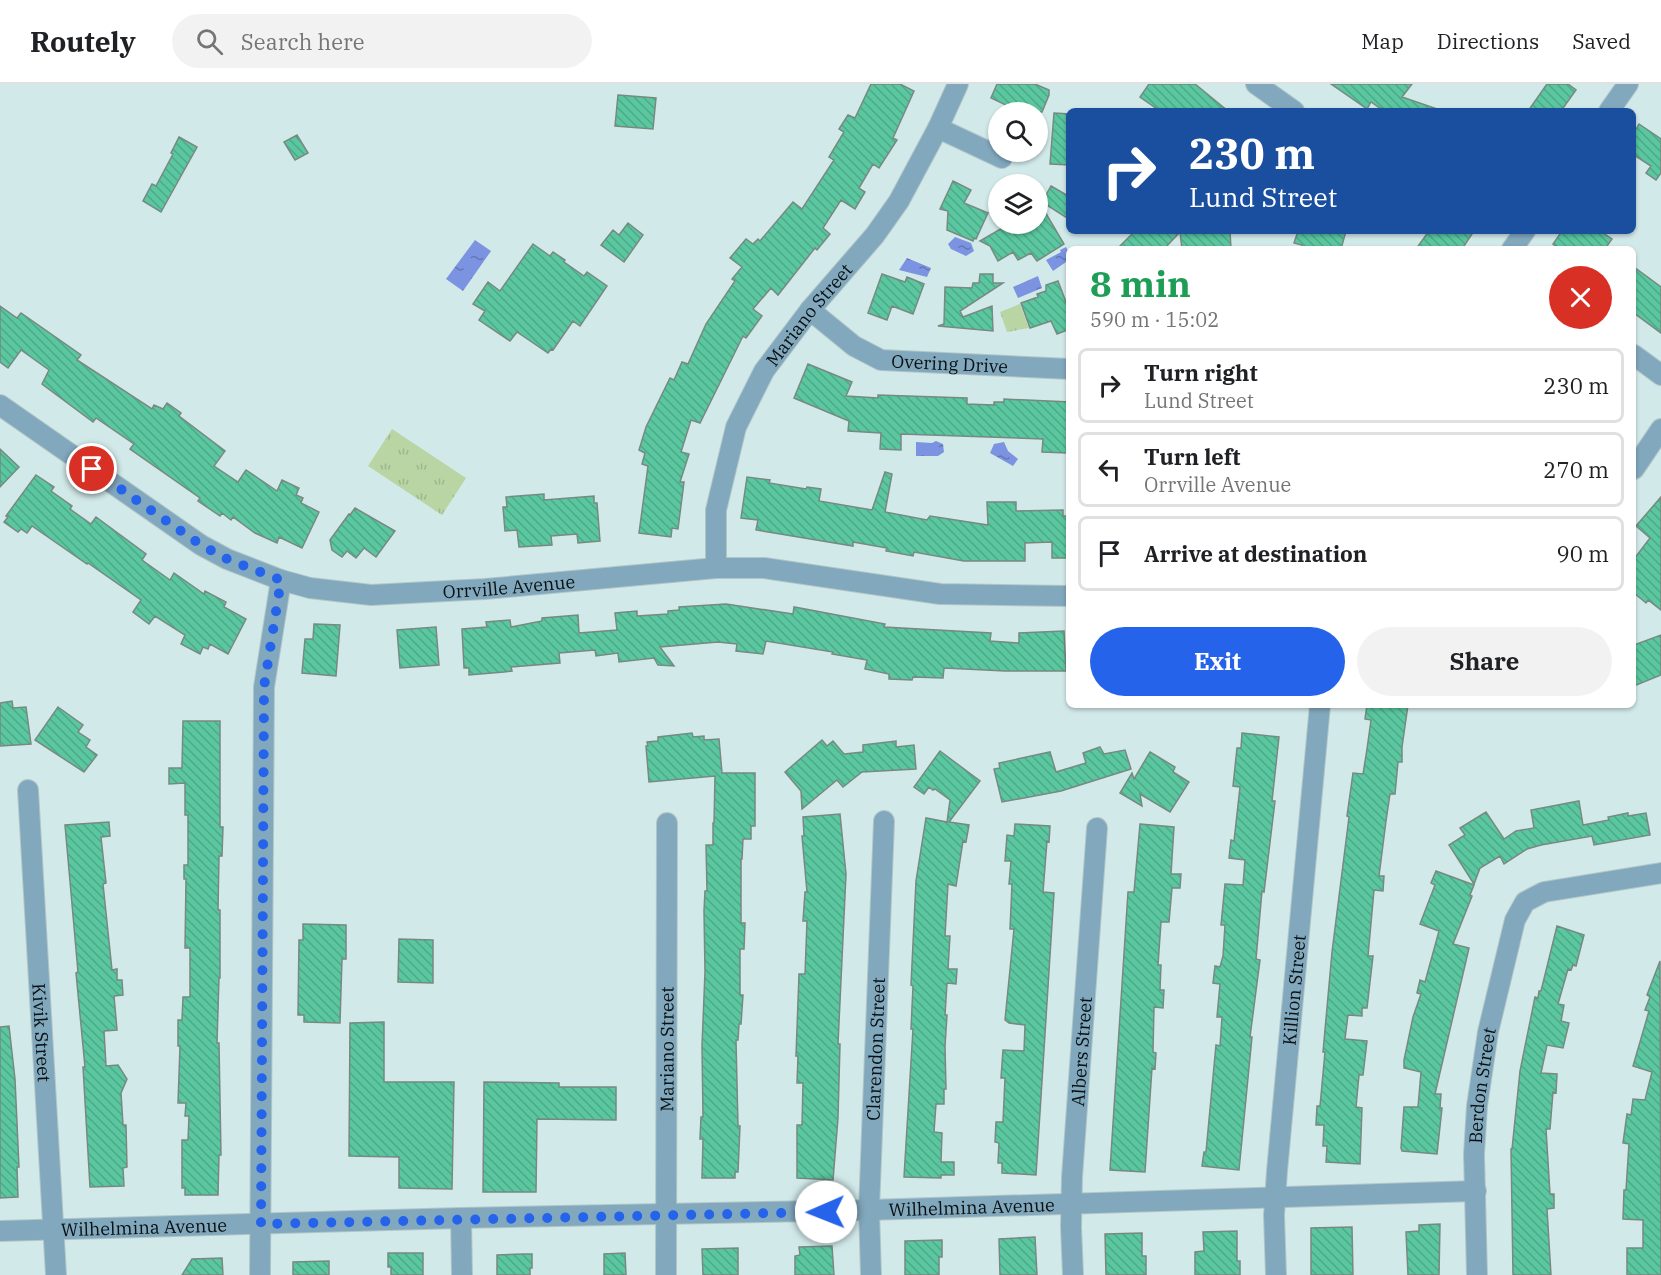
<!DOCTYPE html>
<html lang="en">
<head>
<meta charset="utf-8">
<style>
	body { margin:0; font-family:"IBM Plex Serif",serif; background:#f2f2f2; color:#202124; height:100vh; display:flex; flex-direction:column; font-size:22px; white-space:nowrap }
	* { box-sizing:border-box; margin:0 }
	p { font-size:20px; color:#757577 }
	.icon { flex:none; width:33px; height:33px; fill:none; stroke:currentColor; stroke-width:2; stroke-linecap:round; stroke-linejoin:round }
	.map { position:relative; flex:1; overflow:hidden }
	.side { position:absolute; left:1066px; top:162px; width:570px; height:462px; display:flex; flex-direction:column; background:#fff; border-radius:9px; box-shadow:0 2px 4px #0004 }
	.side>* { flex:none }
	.banner { position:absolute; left:1066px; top:24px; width:570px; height:126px; border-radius:9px; box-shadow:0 2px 4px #0004; background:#1a4fa0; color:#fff; overflow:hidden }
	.fabs { position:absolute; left:988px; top:18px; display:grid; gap:12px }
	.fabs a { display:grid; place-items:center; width:60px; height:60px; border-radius:50%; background:#fff; box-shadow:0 2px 4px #0004; font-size:30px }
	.pin { position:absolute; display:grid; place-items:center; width:51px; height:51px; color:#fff; margin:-26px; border:3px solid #fff; border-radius:50%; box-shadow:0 2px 6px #0007 }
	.me { position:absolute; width:66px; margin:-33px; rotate:269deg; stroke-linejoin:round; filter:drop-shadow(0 0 4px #0008) }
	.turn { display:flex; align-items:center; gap:21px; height:126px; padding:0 24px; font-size:27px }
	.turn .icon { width:78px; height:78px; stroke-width:2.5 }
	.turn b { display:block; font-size:42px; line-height:51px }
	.round { display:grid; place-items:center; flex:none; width:63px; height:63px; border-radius:32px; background:#f2f2f2 }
	.summary { display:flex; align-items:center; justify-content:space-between; height:102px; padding:0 24px }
	h1 { font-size:36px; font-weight:800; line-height:45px; color:#1e9e55 }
	.cta { display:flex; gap:12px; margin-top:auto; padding:12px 24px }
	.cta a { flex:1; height:69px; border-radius:36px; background:#2563eb; color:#fff; font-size:24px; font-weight:800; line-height:69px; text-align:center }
	.cta a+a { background:#f2f2f2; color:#202124 }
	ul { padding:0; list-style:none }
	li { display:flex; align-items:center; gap:18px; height:75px; margin:0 12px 9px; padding:0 12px; border:3px solid #e0e0e0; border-radius:9px }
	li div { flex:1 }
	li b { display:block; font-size:22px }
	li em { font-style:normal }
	header { display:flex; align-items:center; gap:36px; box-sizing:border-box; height:84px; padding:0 30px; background:#fff; border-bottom:2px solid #e0e0e0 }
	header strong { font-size:28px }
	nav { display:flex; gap:33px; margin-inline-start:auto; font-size:21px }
	.search { width:420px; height:54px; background:#f2f2f2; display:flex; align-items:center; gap:15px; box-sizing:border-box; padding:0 21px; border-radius:33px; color:#757577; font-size:22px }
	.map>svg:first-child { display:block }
	.park { fill:url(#park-tufts) }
	.water { fill:url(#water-ripples) }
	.building { fill:url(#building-back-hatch); stroke:#778981; stroke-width:1.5 }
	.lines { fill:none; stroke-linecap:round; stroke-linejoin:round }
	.minor-casing { stroke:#b2c6c7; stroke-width:22 }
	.minor { stroke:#82a8be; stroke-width:20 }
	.route { stroke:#2563eb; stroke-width:10; stroke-dasharray:0 18 }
	.labels { text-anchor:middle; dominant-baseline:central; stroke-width:6; stroke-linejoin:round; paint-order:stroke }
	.street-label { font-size:18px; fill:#081011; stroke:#dff6f8 }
</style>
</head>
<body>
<header>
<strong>Routely</strong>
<div class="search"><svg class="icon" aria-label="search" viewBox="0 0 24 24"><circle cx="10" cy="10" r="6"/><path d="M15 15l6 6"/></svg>Search here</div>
<nav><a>Map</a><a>Directions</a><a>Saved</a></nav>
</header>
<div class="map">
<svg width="1661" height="1191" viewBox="0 0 1661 1191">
	<defs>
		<pattern id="park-tufts" width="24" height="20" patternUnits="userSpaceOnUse" patternTransform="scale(1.5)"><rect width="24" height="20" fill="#b8d5a3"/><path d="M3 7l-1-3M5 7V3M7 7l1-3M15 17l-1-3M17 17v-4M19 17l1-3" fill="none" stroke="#9db68b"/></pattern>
		<pattern id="water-ripples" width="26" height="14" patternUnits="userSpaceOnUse" patternTransform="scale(1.5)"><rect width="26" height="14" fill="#7b93e0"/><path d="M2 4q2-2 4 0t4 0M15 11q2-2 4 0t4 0" fill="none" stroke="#6377b4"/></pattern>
		<pattern id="building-back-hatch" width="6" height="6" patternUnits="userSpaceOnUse" patternTransform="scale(1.5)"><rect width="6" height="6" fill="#5ac7a0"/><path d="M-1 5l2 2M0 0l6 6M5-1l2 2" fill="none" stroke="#4daa89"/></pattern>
	</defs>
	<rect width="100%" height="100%" fill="#d2e9ea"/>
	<path class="park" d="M1020,220L1029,244L1007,248L1000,228Z
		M392,345L466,394L442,431L368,382Z"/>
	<path class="water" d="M955,153L971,159L974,167L966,172L951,165L948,160Z
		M475,156L491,167L463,207L446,195Z
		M1066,163L1069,169V176L1053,187L1046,176L1061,168L1060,166Z
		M907,174L931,184L927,193L899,186Z
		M1038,192L1042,204L1018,214L1013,203Z
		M936,357L943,360L944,368L938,372H916V358L932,359Z
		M1004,358L1008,367L1018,375L1013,382L990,369L994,360Z"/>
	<path class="building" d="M871,0H900L914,7L893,54L897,56L879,84L873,80L859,104L865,108L855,125L841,116L823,144L830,150L817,166L815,164L778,211L771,204L753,225L762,232L746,254L743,252L700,339L691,336L681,368L689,370L680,398H684L678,445L672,444L671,453L639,449L648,382L642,380L645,369L639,366L646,343L670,294L674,296L682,278L688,280L706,240L735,197L732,195L742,183L730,174L746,155L753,160L758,155L760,157L793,118L802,125L834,76L829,73L844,48L839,45L848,31L855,34Z
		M997,0H1035L1049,6V11L1042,28H1003L1006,21L991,14Z
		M1149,0H1195L1228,27H1160L1140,13Z
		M1331,0H1412L1402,13L1437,25L1436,27H1384L1371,18L1367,25Z
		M1547,0H1568L1576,6L1561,27H1528Z
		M618,11L656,14L653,45L615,42Z
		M1054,29L1070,30V81L1050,80Z
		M1639,40L1661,55V89L1656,96L1646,89L1651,82L1634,71V49Z
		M297,51L308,69L295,76L284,58Z
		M179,53L197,63L161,128L143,117L152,100L156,102L173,70L171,69Z
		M953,97L971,106L964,119L988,129L976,155L974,154L973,157L947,146L948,127L940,125Z
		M1051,102L1070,113V136L1042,118Z
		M1038,116L1064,160L1037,177L1031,169L1018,176L1013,168L998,177L990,162L980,157L1009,140H1038Z
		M628,139L643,151L624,178L601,161L613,146L619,151Z
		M1135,147H1230L1231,165H1182L1180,148L1164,165H1117Z
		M1298,147H1346L1341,165H1302V161L1294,159Z
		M1429,147H1474L1462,165H1416Z
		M1562,147H1600L1612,155L1605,165H1559L1553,160Z
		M533,160L550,172L553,168L565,176L564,178L584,192L587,188L607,202L580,242L573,237L553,266L551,265L548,269L517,248L510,257L479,236L485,227L473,220L488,198L500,207Z
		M1634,183L1661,203V249L1634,229Z
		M882,190L905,198L907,193L924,200L913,230L892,222L887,236L868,229Z
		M980,190H993V199H1003L960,227L963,233L992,222L993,247L938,242L944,240L945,203L972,204L973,199H979Z
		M1058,197L1066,218L1070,217V245L1057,250L1051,237L1030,244L1021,219L1038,213L1037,210L1046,207V201Z
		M0,222L17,234L21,229L81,271L77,276L152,325L154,321L163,325L167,319L181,329L179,332L225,367L214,382L238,398L246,386L277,407L282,396L299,404L296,411L303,414L301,419L319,428L302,464L279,453L277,459L255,449L233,433L231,436L222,429L220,432L198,417L200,414L130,365L134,360L96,334L93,338L42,300L49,286L21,266L8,284L0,278Z
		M808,280L852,298L846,312L878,314V311L967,314V320L994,321V318H1004V315L1070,318V366H1067V369L1042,368L1043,355L901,350V366L880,365L881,349L848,347L849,337L794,314Z
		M0,365L19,383L0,403Z
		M885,388L892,390L885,428L927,436L930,432L988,441L987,418H1016V427L1063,426V432H1070V474H1052V458L1025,459V477H964L914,468L913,472L886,467L887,464L853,458V462L756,446L758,436L741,434L747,393L770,396L769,399L806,405L807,403L821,405L819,417L872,426Z
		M36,391L54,403L51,407L72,422L70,425L91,440L96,433L146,470L142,476L170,496L174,489L204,510L205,507L226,518L224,523L246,535L228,570L210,560L208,565L203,563L200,570L181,560L185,551L155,532L149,540L133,528L141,516L88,479L87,480L32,442L27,449L21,445L18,448L4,438L8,433L6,432Z
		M544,410V416L594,412V419H597L600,457L578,459L577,450L551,452L552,461L519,463L517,446L505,447L503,423H507L506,413Z
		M1661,413V526L1648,516L1646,519L1634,509V475L1650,454L1636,442Z
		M355,424L395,447L376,473L364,464L356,474L347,467L342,473L332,466L330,456L349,430L350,431Z
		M726,520L793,530L794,523L885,540L884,543L991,549L990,557L1019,559V549L1064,547L1066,587H1005L944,584L943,594L913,593L912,596L889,595V590L865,585L867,576L832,570L833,568L766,557L763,570L736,567L737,560L718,558L660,563L674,582L658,581L654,574L619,578L618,569L596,572L595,566L559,569L560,579L511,583L512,587L504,588L469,591V584H464L462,545L487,543L486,538L510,536L511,543L542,537V534L578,531L579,549L617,546L615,529L637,527V532L668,530V527L679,526V523Z
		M314,540L340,541L336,592L302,589L305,555H313Z
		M436,543L439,581L400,584L397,546Z
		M1661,551V591L1634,602V561Z
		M12,617L13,624L26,623L31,660L0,662V619Z
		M1367,621H1408L1402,663V678H1398L1395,710H1390L1386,737L1379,792H1384L1383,807L1374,806L1368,872H1373L1367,924H1362V932L1348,931L1345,955L1367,957L1363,991H1359L1356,1023L1362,1024L1360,1080L1326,1078L1327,1062H1323L1324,1041H1316L1317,1022H1320L1325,968H1323L1332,868L1349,733L1347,732L1353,689L1363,690L1367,665L1371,636L1365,635Z
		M58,623L83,641L78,648L90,656L86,663L97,671L84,688L35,656Z
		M183,637H220V743H223L222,772H219L218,826H220V894H219L217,959H219L221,1071H219L218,1111H185V1104H182V1056H188L189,1032H185L186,1019H178L180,962H178V936H182L183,913H190V864H185L186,795H184V781H188V731H185V699L169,700V684H182Z
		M692,649L693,653L704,652V656L719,655L722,689H755V742H751V755H743L742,775H741V839H745L744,865H740V911H743L741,940H739L738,956H736L738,1042H740L738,1088H735V1094H702L703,1055H700L701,1033H703L702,962L705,888L704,827L705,807H707L706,761H713V739H714L715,692L649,698L646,662H648L647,658L658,657V653Z
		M1242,649L1279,653L1272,717H1275L1264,808L1262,807L1256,875L1260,876L1250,953H1252L1239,1086L1202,1082L1204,1068H1206L1216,961L1220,962L1222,933H1217L1220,900L1213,899L1215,882L1220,883L1223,872L1225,841H1221L1225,800L1243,801L1245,776L1229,774L1231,756L1234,757L1240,703L1233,702L1237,664H1241Z
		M822,656L827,662L833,657L844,670L863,668V661L896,657V663L914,661L916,685L862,688L843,703L837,696L802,725L801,707L785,688Z
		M1100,663L1104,670L1125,666L1131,685L1061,707L1002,718L994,685L1000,684L999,679L1050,668L1056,688L1086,679L1083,669Z
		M940,667L980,697L949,738L969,741L966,758L963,757L956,802L948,800L945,852H950L948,885H957L956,900L947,899L945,931H947L945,962L946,1005H944V1020H936L934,1048L942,1049L941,1078H954V1091H941V1094L904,1093L913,945H911L913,902L911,901L916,797L926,734L947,738L950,716L935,705L933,706L929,703L924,710L914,703Z
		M1150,668L1175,683L1173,688L1189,698L1170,728L1140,710L1142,722L1120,709L1132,689L1134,695Z
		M1579,717L1583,741L1609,736L1608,733L1628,729V732L1646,729L1650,751L1594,761L1592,752L1541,761L1527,765L1504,780L1500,772L1480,784L1474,800L1449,761L1465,751L1460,744L1486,728L1504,755L1516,747L1534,744L1531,726Z
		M840,730L846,790L838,960H840L838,1034L833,1096L797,1094V1041H802L803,999H797L798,972H796L799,890H805L807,837H803L805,808H807L802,752H804L803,733Z
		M109,738L110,752L101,753L106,799L103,800L112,886L117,885V896H122L123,911L114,912L117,946L104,947L106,982L118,981L127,995L121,1009L123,1041H126L127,1083L123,1084L124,1102L90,1103L83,983H85L76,889L78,888L65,741Z
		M1015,740L1050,742L1049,758L1047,757L1043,808L1054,809L1036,1091L1002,1089V1079H998L999,1059L995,1058L996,1038H1003L1005,994H1001L1003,966L1024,967L1025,941L1009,939L1005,936L1014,845H1010L1012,800H1009L1011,777H1005L1007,751L1014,752Z
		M1140,740L1174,743L1171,790H1181L1180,804H1172L1169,838H1161L1158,881H1161L1160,906H1164L1163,924L1154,923L1153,968L1156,969L1155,985L1152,984L1145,1088L1110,1086L1128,808H1134Z
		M1436,787L1474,801L1470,811L1472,812L1453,860L1469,864L1435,1010H1441L1440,1024H1442L1437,1070L1402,1067L1401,1064L1404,1023H1418L1421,988L1404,984V976L1413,933L1421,910L1417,909L1420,896L1425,898L1439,847L1420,840L1435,801L1431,799Z
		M303,840L346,841V875H342L340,939L304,938V931H298L299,856H303Z
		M1557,842L1584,851L1576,882L1573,881L1571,886L1568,885L1558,920L1564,921L1561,937L1569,939L1563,964L1547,961L1541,989L1557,990L1556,1009L1553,1008L1550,1045H1546L1550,1110H1554V1124L1547,1125L1551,1191H1513L1511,1065H1512L1520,987L1535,913L1538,914L1539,907H1541Z
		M399,855L433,856V899L398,898Z
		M1660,877L1661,1191H1627V1164H1643V1136L1623,1135L1624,1106H1626L1629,1060L1623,1059L1627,1030L1631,1031L1633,1015L1645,1016L1652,988L1633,982L1649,927L1645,926L1650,913L1647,911Z
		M384,938V998H454L452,1105L399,1104V1073L349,1072L350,939Z
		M9,942L15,995L19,1083H17L18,1113L0,1114V943Z
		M484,998L559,999V1003H616V1036L537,1035L536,1108H483Z
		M1440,1140L1439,1191H1408L1406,1148L1419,1147V1141Z
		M1352,1143L1353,1191H1311V1144Z
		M1237,1147V1177H1240V1191H1195V1168L1204,1167L1203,1148Z
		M1142,1149V1172H1146V1191H1106L1105,1150Z
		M1035,1153L1037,1191H1000L999,1155Z
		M942,1156V1173H939V1191H905V1157Z
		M832,1162L834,1191H795V1172L800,1171L799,1163Z
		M738,1164V1191H703L702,1165Z
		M388,1169H423V1191H391V1183H388Z
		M625,1169L626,1191H604V1170Z
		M524,1170H532V1184H530V1191H497V1171Z
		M222,1174L223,1191H182L192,1175Z
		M329,1177V1191H293V1178Z"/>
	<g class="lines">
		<g class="minor-casing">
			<g id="minor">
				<path d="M1256,0L1294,27"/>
				<path d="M1609,27L1628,0"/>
				<path d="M938,44L1002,74"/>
				<path d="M1512,165L1525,147"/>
				<path id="s1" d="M810,226L854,262L881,276L1070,285"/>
				<path d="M1634,271L1661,291"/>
				<path id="s2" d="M0,321L201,461L227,475L281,496L310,504L371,511L485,505L716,484H764L940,510L1070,512"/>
				<path d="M1634,385L1661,345"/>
				<path id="s3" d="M716,484V426L736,343L764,287L810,226L875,151L899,117L938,44L958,0"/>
				<path id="s4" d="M28,706L56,1191"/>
				<path d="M461,1134L462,1191"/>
				<path id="s5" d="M0,1147L461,1134L869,1126L1476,1107"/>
				<path d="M260,1191L264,603L281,496"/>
				<path id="s6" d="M666,1191L667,739"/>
				<path id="s7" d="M871,1191L869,1126L884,737"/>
				<path id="s8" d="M1073,1191L1071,1143L1072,1093L1097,744"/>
				<path id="s9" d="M1276,1191L1274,1131L1277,1087L1320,621"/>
				<path id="s10" d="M1477,1191L1474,1070L1477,1022L1488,948L1515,836L1525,818L1544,808L1661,789"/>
			</g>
		</g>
		<use href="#minor" class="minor"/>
	</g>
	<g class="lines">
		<path class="route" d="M92,385L201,461L227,475L281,496L264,603L261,1140L826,1128"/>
	</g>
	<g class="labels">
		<g class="street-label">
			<text stroke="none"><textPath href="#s3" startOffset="278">Mariano Street</textPath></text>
			<text stroke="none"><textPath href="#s1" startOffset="156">Overing Drive</textPath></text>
			<text stroke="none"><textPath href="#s2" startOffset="562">Orrville Avenue</textPath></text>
			<text stroke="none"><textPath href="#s9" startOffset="286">Killion Street</textPath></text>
			<text stroke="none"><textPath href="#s4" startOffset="243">Kivik Street</textPath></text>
			<text stroke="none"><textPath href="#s7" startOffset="226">Clarendon Street</textPath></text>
			<text stroke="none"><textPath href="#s6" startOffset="226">Mariano Street</textPath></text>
			<text stroke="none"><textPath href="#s8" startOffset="224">Albers Street</textPath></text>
			<text stroke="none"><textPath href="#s10" startOffset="190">Berdon Street</textPath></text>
			<text stroke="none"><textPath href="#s5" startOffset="972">Wilhelmina Avenue</textPath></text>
			<text stroke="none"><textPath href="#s5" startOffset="144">Wilhelmina Avenue</textPath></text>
		</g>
	</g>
</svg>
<div class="fabs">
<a><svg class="icon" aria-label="search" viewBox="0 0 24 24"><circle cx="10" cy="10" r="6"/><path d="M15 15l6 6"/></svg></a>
<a><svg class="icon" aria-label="layers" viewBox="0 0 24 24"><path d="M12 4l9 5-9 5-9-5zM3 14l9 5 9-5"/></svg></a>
</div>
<div class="pin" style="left:92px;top:385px;background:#d93025"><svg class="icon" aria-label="arrive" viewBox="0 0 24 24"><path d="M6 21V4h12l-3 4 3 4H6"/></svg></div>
<svg class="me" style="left:826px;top:1128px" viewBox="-20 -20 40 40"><circle r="19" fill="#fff"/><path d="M0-13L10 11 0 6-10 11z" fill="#2563eb"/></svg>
<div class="banner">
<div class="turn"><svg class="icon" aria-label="right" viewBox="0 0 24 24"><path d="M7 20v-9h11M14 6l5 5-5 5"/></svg><div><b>230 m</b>Lund Street</div></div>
</div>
<section class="side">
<div class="summary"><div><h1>8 min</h1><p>590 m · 15:02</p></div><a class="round" style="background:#d93025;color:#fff"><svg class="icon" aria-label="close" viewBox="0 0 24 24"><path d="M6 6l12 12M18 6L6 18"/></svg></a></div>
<ul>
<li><svg class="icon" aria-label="right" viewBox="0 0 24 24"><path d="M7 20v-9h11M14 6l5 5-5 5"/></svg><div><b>Turn right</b><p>Lund Street</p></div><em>230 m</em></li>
<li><svg class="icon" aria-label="left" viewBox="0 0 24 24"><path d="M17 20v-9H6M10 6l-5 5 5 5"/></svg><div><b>Turn left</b><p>Orrville Avenue</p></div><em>270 m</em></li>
<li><svg class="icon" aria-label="arrive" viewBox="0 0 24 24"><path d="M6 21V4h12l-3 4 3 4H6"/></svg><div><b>Arrive at destination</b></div><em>90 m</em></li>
</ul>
<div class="cta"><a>Exit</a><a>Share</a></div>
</section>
</div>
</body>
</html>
